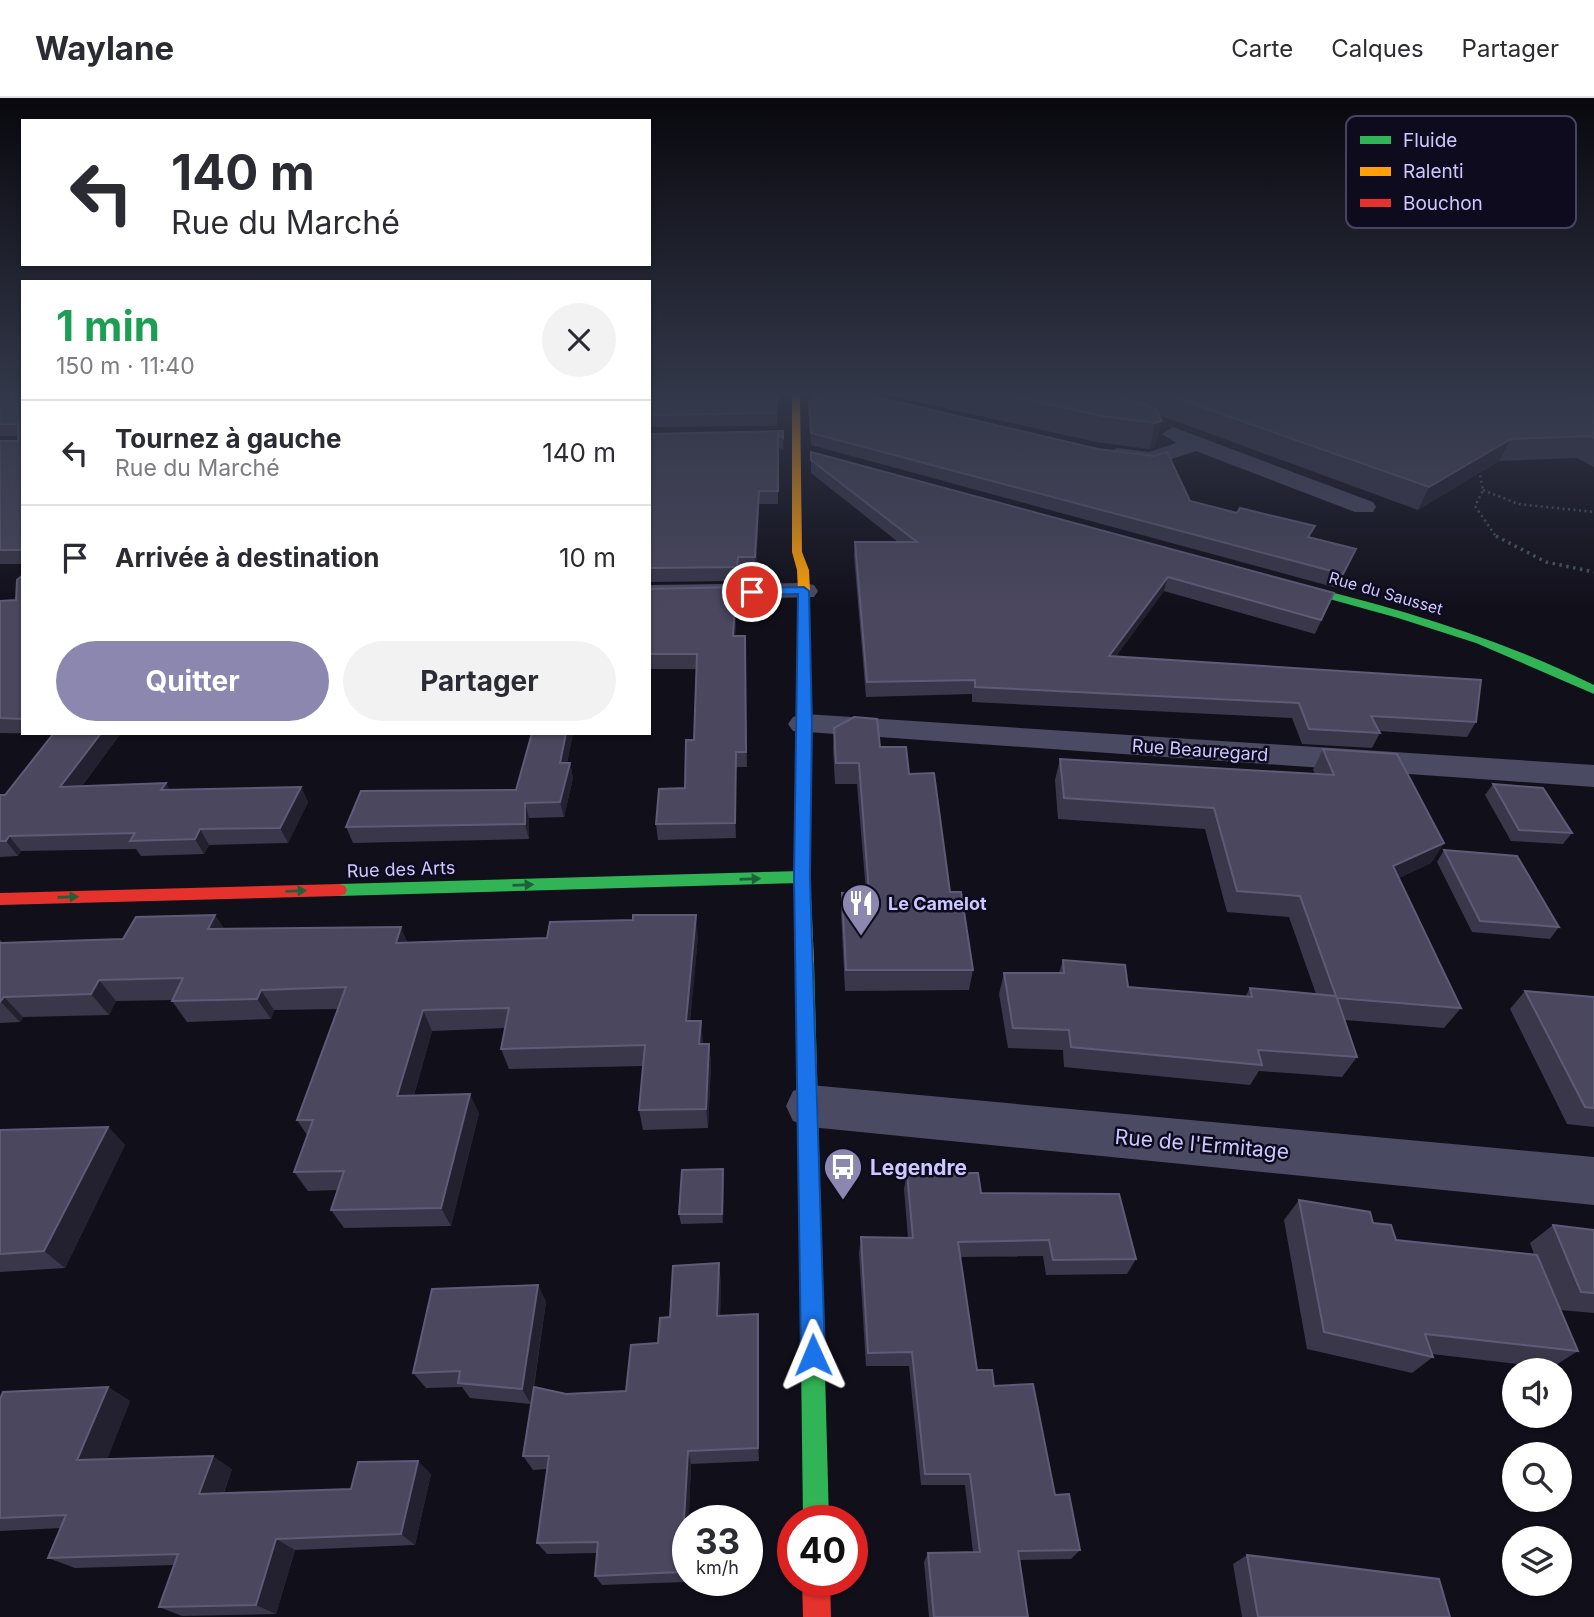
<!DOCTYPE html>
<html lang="fr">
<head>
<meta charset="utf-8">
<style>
	body { margin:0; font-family:Inter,sans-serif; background:#f2f2f3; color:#2b2b33; height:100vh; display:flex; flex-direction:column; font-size:26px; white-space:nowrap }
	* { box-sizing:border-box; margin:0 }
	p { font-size:23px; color:#7c7c81 }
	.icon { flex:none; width:38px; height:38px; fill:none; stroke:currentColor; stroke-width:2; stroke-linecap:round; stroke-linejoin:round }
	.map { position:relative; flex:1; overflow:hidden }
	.drawer { position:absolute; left:21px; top:182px; width:630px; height:455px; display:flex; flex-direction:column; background:#fff; border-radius:0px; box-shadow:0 2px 5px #0004 }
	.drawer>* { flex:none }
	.hud { position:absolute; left:21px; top:21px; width:630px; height:147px; border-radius:0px; box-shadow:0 2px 5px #0004; background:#fff; color:#2b2b33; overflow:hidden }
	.fabs { position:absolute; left:1502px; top:1260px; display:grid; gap:14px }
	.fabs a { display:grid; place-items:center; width:70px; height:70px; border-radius:50%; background:#fff; box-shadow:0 2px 5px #0004; font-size:35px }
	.speed { position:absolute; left:672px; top:1407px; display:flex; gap:14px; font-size:35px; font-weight:700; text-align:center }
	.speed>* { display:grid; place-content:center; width:91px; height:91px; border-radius:50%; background:#fff; box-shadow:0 2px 5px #0004; line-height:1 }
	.speed small { font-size:18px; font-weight:400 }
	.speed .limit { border:10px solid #d22; background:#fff; color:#111 }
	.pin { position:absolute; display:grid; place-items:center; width:60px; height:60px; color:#fff; margin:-30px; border:4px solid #fff; border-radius:50%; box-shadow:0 2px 7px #0007 }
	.me { position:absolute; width:77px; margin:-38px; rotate:359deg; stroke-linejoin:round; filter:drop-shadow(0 0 5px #0008) }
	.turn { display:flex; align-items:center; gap:24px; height:147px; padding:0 35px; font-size:32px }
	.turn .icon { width:91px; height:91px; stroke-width:2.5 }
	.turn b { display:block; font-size:49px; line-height:60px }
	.round { display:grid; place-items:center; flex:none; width:74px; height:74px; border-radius:37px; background:#f2f2f3 }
	.overview { display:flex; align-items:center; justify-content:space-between; height:119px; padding:0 35px }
	h1 { font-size:42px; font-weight:700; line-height:52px; color:#1e9e55 }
	.primary-button { display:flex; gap:14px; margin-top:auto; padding:14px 35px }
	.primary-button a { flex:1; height:80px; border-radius:42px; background:#8b87af; color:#fff; font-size:28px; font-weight:700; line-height:80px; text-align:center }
	.primary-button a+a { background:#f2f2f3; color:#2b2b33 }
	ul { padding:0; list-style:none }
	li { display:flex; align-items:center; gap:21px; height:105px; padding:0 35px; border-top:2px solid #e1e1e2 }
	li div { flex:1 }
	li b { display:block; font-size:26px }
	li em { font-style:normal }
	header { display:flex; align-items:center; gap:42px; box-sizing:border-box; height:98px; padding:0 35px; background:#fff; border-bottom:2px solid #e1e1e2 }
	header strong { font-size:33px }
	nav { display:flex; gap:38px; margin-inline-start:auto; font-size:24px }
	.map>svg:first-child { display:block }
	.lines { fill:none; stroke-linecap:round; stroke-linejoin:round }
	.path-far1 { stroke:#465663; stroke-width:2.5; stroke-dasharray:2 3.5; stroke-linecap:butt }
	.path { stroke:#465663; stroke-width:3.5; stroke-dasharray:2.5 4.5; stroke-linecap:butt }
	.street { fill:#4b4a63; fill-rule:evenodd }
	.fast { fill:#30b455; fill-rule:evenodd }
	.slow { fill:#ff9f0a; fill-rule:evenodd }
	.jam { fill:#e5322d; fill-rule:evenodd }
	.wall { fill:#3a374b }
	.shaded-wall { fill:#23202f }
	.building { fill:#4a475e; stroke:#5e5b77; stroke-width:2 }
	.oneway { fill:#1f603a }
	.route { fill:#1a73e8; stroke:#114b97; stroke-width:2 }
	.labels { text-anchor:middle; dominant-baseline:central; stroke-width:5; stroke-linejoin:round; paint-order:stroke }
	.far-street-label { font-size:16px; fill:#cdc8ff; stroke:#0e0b1e }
	.street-label { font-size:18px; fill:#cdc8ff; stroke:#0e0b1e }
	.poi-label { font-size:18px; font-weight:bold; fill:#cdc8ff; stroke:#0e0b1e; text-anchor:start }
	.near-street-label { font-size:21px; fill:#cdc8ff; stroke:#0e0b1e }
	.near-poi-label { font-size:21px; font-weight:bold; fill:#cdc8ff; stroke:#0e0b1e; text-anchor:start }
	.key { fill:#0e0b1e; stroke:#474462; stroke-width:2 }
	.key-label { font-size:19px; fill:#cdc8ff }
</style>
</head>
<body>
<header>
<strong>Waylane</strong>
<nav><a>Carte</a><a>Calques</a><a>Partager</a></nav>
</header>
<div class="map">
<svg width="1594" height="1519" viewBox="0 0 1594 1519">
	<rect width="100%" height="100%" fill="#110f1a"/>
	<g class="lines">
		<path class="path-far1" d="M1479,372L1483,392L1475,408L1497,440
			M1483,392L1518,406L1594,414"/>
		<path class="path" d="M1496,438L1546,464L1594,474"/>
		<path class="street" d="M1173,329L1373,404L1376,409L1373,414H1355L1196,353L1151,368L1117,364L1106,357L1117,350L1149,354L1176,345L1162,336Z
			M804,485L814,487L818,493L814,499L649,503V487Z
			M805,616L1594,667V689L793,633L788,626L793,619Z
			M810,987L1594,1059V1107L810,1029L793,1023L786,1008L793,993Z"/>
		<path class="fast" d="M1283,482C1390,508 1495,538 1594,587V596L1476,545L1398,520L1279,487V483Z
			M802,773L810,779L802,785L339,798L333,796L331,792L333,788L339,786Z
			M805,856L811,858L814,863L829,1423H803L796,863L799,858Z"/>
		<path class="slow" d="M792,296H800L802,454L809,472L810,493V779L814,863L811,868L805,870L799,868L796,863L794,779L798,493L797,472L792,454Z"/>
		<path class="jam" d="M339,786L345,788L347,792L345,796L339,798L0,807V795Z
			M802,1482H830L831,1519H803Z"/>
	</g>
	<path class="wall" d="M0,296H23V466H0V343H18V338H0Z
		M649,296L778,305L777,328L649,329Z
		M882,296H1564L1570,299L1594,298V369L1577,360L1499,363L1418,412L1159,317L1155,349L1149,351L1096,344Z
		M809,304L1190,403L1310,440L1356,451L1337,490L811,347Z
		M783,333V352L778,349V406H759L756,473H738V483L649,484V336Z
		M811,354L1334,495L1315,536L1164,493L1116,558L1476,624L1467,639L1379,633L1380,635L1372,650L1302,646L1292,620L972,604V596L866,599L854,458L855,444H898L811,375Z
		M23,477V635H121L82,688L166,685L169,692L301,689L308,704L288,745L209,747L204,756L141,758L136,751L21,753L18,758L0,759V697H5L53,636L0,635V503L16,502Z
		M649,491L737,503L735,538L745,553L747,669H736V740L658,742L656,726L685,690L694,642L696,571H649Z
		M834,630L880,649L909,676L950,794L973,872L969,892L845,893L841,815L842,795L866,794L857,686H835L833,651Z
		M532,635H573L567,665H570L573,680L564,719L529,720V741L353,745L346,729L516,692Z
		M1323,651L1444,745L1431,765L1399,780L1461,910L1444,930L1345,922L1357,959L1342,979L1259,973L1250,987L1064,969L1063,952L1008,950L999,896L1004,875H1059L1063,862L1128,889L1245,899L1250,890L1316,896L1289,819L1227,814L1205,731L1058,721L1055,682L1060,661L1315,676L1313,672Z
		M1493,686L1572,735L1563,746L1511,743L1485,697Z
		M1444,752L1559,829L1550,841L1472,834L1437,764Z
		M215,817L224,831L408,844L698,838L690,923L703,943V946H709L711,966L708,1030L643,1032L639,1012L643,968L509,971L501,951L505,930L432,933L414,997L479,1015L451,1128L344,1130L331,1112L337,1092L308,1093L294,1074L307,1037L297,1022L338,911L274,912L271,921L187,924L172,903L173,902L116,903L109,917L23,919L20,924L0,925V842L3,845L123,841Z
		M1525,893L1594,899V1029L1567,1026L1510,911Z
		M108,1029L125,1047L65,1170L0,1174V1032Z
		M907,1075L981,1095L1136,1161L1127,1176L1046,1177L1043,1158L960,1159L977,1272L994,1288L1055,1397L1080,1452L1071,1461L1019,1462L1028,1519H929L924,1464L928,1455L973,1454L965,1387H921L909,1268H866L859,1155L861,1139L908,1140L904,1091Z
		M724,1081L723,1125L681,1126L679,1116Z
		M1299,1102L1373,1125L1396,1142L1534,1156L1530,1145L1553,1127L1594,1132V1215L1560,1212L1578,1253L1551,1270L1432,1256L1433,1259L1412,1275L1307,1251L1284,1122Z
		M721,1182L720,1217L759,1232V1363L691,1366L686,1484L602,1487L595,1478L597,1455L547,1456L537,1445L547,1371L533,1372L523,1358L531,1306L470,1300L462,1289L426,1290L413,1275L538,1187L546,1204L534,1289L566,1296L626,1293L658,1245L670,1219Z
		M108,1289L130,1303L107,1361L232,1371L224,1395L351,1391L431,1376L415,1447L295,1452L276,1516L182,1518L159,1509L174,1467L75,1470L48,1460L61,1430L0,1433V1301Z
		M1247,1457L1450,1519H1242L1233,1466Z"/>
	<path class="shaded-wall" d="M1162,323L1155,349L1149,351L1155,325Z
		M1511,341L1499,363L1418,412L1429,389Z
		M759,393V406L756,473L755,459Z
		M1168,479L1164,493L1105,572L1109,558Z
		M736,489L737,503L734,553L733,538Z
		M101,635H121L70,704L60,689Z
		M566,635H573L564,680L560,665Z
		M736,654V740L735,725Z
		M570,665L573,680L564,719L560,704Z
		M166,685L175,701L161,692Z
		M301,689L308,704L288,745L280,730Z
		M525,705L529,720V741L525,726Z
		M200,731L209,747L204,756L195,741Z
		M9,738L21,753L18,758L6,743Z
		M1444,745L1431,765L1381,789L1393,768Z
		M215,817L228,838L208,831Z
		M696,817L698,838L688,943L686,923Z
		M401,829L410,850L396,845Z
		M99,882L116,903L109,917L91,896Z
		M261,892L274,912L271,921L257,901Z
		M4,899L23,919L20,924L1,904Z
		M423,912L432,933L408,1017L397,998Z
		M701,923L703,943L702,966L699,946Z
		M709,946L711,966L708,1030L706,1011Z
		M470,996L479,1015L451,1128L441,1110Z
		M108,1029L125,1047L65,1170L44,1153Z
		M723,1071L724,1081L723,1125L722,1116Z
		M719,1165L721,1182L720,1234L717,1218Z
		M538,1187L546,1204L531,1306L522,1291Z
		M758,1216L759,1232V1363L758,1350Z
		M108,1289L130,1303L102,1375L77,1362Z
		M688,1353L691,1366L686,1484L681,1474Z
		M213,1358L232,1371L219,1408L199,1396Z
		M418,1363L431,1376L415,1447L401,1436Z
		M276,1441L295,1452L276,1516L256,1507Z"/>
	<path class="building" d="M0,296H23V452H0V343H18V326H0Z
		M649,296H778L776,315L649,317Z
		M822,296H864L1098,351L1154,358L1167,354L1190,403L1237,415L1240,410L1315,428L1308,439L1356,451L1343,476L811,335L809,304Z
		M1000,296H1115L1156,311L1162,323L1155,325L1102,318Z
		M1165,296H1564L1570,299L1594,298V340L1589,338L1511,341L1429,389Z
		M783,333V340L778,336V393H759L755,459H738L737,469L649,470V336Z
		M811,354L1334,495L1321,522L1168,479L1109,558L1481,582L1476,624L1371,618L1380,635L1309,631L1299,605L975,589V582L867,584L855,444H917L811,362Z
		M23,477V621L0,620V503L16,502L17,482Z
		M736,489L733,538H745L746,654H736L735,725L656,726L659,691L685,690L686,642H694L697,556H649V491Z
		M854,619L877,621L880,649H906L909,676L934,675L950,794H961L973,872H846L842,795L869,794L859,665H836L834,630Z
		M54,635H101L60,689L166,685L161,692L301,689L280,730L200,731L195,741L130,743L135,735L9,738L6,743H0V697H5Z
		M532,635H566L560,665H570L560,704L525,705V726L346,729L361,693L516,692Z
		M1323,651L1397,656L1444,745L1393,768L1461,910L1337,900L1357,959L1258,952L1262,967L1071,949L1069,932L1013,930L1004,875H1064L1063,862L1125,867L1128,889L1252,899L1250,890L1336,898L1300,798L1237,793L1214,710L1064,700L1060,661L1334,677Z
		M1493,686L1543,690L1572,735L1519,732Z
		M1444,752L1517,758L1559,829L1480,823Z
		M215,817L208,831L401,829L396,845L547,840L550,824L633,822V817H696L686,923H701L699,946H709L706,1011L639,1012L645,947L501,951L509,910L423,912L397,998L470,996L441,1110L331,1112L344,1073L294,1074L313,1022H297L346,889L261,892L257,901L172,903L183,880L99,882L91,896L4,899L0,904V845L123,841L136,819Z
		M1525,893L1594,899V1010L1585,1009Z
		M108,1029L44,1153L0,1156V1032Z
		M723,1071L722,1116H679L682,1072Z
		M907,1075H978L981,1095L1119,1096L1136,1161L1053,1162L1049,1142L958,1144L977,1272H992L994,1288L1033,1286L1055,1397L1069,1396L1080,1452L1018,1453L1028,1519H934L928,1455L980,1454L970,1376H925L912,1254L868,1255L861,1139L913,1140Z
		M1299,1102L1370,1114L1373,1125L1391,1127L1396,1142L1537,1157L1578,1253L1425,1236L1433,1259L1324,1234Z
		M1553,1127L1594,1132V1195L1581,1194Z
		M719,1165L717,1218L758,1216V1350L688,1353L681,1474L595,1478L598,1444L537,1445L549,1358H523L534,1289L566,1296L626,1293L631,1247L658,1245L660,1220L670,1219L673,1168Z
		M538,1187L522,1291L458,1285L460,1273L413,1275L432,1191Z
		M108,1289L77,1362L213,1358L199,1396L351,1391L358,1364L418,1363L401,1436L276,1441L256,1507L159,1509L178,1456L48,1460L66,1417L0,1420V1301L3,1294Z
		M1247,1457L1439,1481L1450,1519H1258Z"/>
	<defs><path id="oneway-solid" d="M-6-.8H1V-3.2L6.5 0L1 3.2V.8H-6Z" transform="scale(1.75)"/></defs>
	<g class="oneway">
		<use href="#oneway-solid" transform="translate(750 781) rotate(-2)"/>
		<use href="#oneway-solid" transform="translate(523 787) rotate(-2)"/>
		<use href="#oneway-solid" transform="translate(296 793) rotate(-2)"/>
		<use href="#oneway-solid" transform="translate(68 799) rotate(-2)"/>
	</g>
	<linearGradient id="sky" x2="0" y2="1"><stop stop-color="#09080e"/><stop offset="0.58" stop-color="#323749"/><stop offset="1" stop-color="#323749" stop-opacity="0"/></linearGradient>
	<rect width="1594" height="509" fill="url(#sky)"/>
	<path class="route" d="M804,489L809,493L812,626L810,779L825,1257L822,1265L813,1269L805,1265L801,1257L794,779L798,496L752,497L746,494L752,490Z"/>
	<defs>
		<g id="restaurant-pin" transform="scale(2.0125)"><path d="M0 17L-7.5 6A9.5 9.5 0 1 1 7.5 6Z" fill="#8b87af" stroke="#0e0b1e"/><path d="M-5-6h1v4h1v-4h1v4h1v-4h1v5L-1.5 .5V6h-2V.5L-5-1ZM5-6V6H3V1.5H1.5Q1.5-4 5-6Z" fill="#fff"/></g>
		<g id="bus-pin" transform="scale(2.0125)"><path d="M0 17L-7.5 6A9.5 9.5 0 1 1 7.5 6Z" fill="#8b87af" stroke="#0e0b1e"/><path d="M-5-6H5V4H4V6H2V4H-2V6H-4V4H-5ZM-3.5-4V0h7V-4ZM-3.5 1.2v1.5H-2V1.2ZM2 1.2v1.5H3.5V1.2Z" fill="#fff"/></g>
	</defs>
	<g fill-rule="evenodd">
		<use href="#restaurant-pin" x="861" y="805"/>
		<use href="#bus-pin" x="843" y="1069"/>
	</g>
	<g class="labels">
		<g class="far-street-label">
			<text transform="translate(1386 495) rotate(16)">Rue du Sausset</text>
		</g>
		<g class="street-label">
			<text transform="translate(1200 652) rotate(4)">Rue Beauregard</text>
			<text transform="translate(401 771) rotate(-2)">Rue des Arts</text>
		</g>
		<g class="poi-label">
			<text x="888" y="805">Le Camelot</text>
		</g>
		<g class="near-street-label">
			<text transform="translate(1202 1046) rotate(5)">Rue de l'Ermitage</text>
		</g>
		<g class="near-poi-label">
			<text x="870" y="1069">Legendre</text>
		</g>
	</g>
	<rect x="1346" y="18" width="230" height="112" rx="10" class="key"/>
	<rect x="1360" y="38" width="31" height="8" fill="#30b455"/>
	<rect x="1360" y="69" width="31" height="9" fill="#ff9f0a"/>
	<rect x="1360" y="101" width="31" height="8" fill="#e5322d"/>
	<g class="key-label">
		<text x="1403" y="49">Fluide</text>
		<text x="1403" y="80">Ralenti</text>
		<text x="1403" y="112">Bouchon</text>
	</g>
</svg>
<div class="fabs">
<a><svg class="icon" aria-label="sound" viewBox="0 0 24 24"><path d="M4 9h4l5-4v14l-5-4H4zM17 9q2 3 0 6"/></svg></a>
<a><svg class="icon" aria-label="search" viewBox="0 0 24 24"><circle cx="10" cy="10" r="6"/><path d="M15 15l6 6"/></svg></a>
<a><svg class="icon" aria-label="layers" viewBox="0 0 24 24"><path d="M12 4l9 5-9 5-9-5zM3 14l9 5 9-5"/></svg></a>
</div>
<div class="speed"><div>33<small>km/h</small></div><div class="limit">40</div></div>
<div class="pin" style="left:752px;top:494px;background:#d93025"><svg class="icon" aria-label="arrive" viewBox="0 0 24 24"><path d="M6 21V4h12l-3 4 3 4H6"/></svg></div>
<svg class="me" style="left:813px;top:1257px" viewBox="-20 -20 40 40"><path d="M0-17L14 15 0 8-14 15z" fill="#1a73e8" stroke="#fff" stroke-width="4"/></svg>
<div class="hud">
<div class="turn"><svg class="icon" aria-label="left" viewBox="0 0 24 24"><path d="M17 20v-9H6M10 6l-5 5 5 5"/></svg><div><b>140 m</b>Rue du Marché</div></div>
</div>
<section class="drawer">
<div class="overview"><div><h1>1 min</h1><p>150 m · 11:40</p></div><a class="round"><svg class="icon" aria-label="close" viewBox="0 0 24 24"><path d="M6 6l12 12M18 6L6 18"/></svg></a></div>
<ul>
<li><svg class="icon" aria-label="left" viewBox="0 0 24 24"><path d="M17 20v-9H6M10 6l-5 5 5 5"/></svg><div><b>Tournez à gauche</b><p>Rue du Marché</p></div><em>140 m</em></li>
<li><svg class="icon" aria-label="arrive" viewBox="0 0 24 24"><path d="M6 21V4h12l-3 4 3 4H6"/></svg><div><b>Arrivée à destination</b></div><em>10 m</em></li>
</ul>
<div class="primary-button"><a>Quitter</a><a>Partager</a></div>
</section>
</div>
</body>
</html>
